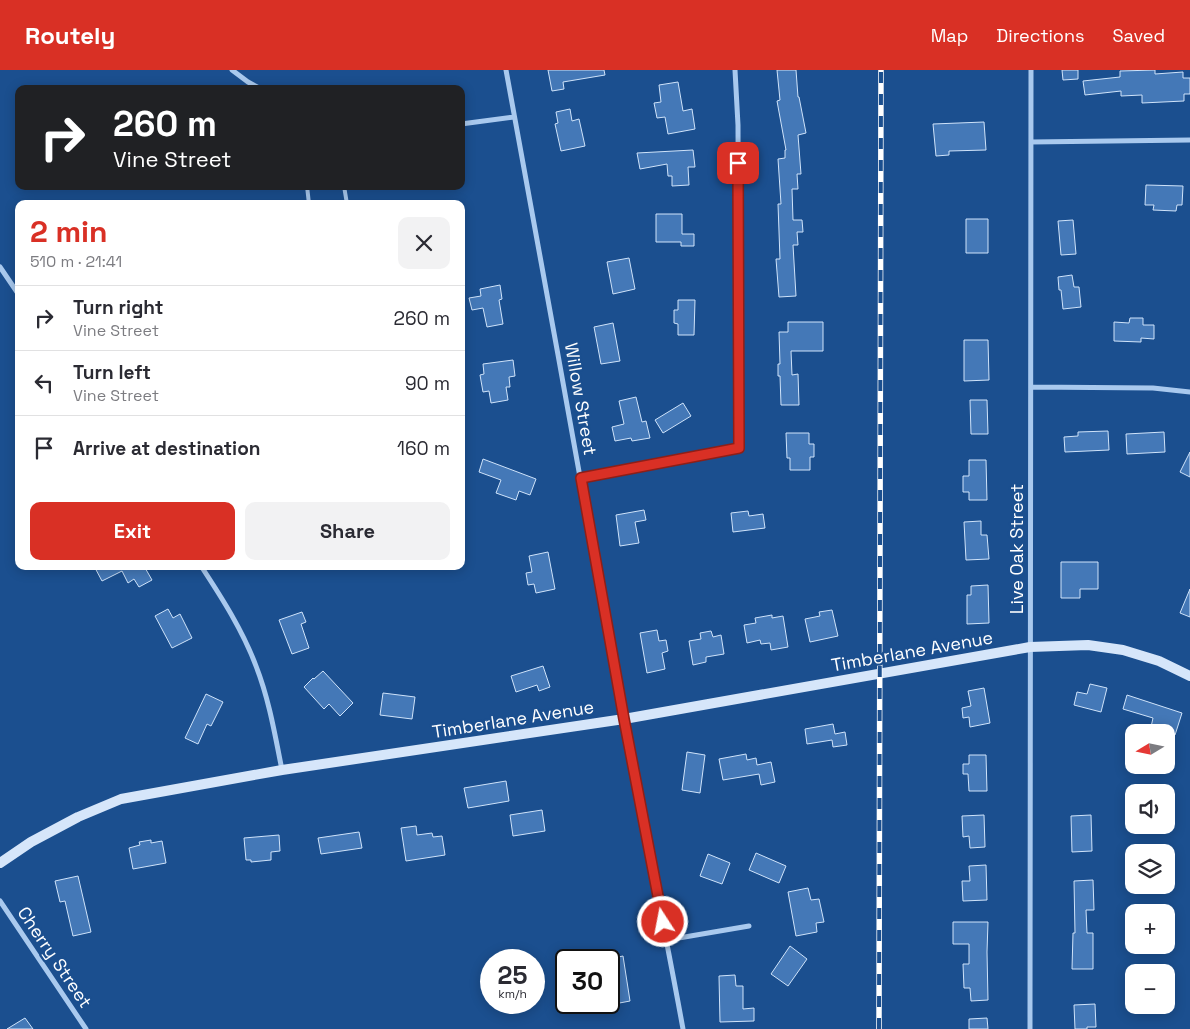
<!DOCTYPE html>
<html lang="en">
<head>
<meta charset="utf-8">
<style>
	body { margin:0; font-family:"Space Grotesk",sans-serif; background:#f2f2f3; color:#2b2b33; height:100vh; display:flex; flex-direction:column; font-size:19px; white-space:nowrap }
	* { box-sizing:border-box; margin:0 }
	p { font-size:16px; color:#7c7c81 }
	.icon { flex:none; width:28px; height:28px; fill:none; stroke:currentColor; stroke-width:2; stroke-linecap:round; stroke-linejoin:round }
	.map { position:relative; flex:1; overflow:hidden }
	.details { position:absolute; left:15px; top:130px; width:450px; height:370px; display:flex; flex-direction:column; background:#fff; border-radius:10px; box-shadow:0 2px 12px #0003 }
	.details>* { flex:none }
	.top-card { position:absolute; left:15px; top:15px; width:450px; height:105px; border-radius:10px; box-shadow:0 2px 12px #0003; background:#202124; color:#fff; overflow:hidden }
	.needle { width:32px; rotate:260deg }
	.fabs { position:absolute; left:1125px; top:654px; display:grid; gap:10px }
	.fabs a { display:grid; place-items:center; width:50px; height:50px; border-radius:10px; background:#fff; box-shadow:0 2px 12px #0003; font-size:25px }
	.speed { position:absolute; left:480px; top:879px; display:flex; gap:10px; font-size:25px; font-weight:700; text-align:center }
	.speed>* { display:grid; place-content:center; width:65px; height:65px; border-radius:50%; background:#fff; box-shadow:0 2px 12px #0003; line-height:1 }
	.speed small { font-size:12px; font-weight:400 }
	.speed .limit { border:2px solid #111; border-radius:8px; background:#fff; color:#111 }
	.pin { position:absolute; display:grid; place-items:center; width:42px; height:42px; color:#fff; margin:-21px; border-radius:10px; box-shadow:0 2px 8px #0006 }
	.me { position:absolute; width:55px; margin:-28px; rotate:349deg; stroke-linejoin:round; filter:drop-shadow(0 0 4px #0008) }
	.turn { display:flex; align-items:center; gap:18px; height:105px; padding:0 15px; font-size:22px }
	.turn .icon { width:65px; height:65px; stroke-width:2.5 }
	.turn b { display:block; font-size:35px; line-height:42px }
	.round { display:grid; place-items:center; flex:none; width:52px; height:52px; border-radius:10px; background:#f2f2f3 }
	.headline { display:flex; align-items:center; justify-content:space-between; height:85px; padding:0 15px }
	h1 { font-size:30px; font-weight:600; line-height:38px; color:#d93025 }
	.action { display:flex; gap:10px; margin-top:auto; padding:10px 15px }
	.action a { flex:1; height:58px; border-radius:10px; background:#d93025; color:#fff; font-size:20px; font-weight:600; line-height:58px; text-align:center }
	.action a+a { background:#f2f2f3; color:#2b2b33 }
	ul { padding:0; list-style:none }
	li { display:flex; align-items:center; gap:15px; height:65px; padding:0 15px; border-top:1px solid #e1e1e2 }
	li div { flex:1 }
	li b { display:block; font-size:19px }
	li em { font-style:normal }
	header { display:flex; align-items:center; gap:30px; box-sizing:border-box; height:70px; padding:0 25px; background:#d93025; color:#fff }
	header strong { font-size:24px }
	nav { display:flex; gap:28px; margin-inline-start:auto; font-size:18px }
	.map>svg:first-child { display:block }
	.building { fill:#4478b7; stroke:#cfe3fa }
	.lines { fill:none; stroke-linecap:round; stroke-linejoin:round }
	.lane { stroke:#a9c9ee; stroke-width:4 }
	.street { stroke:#a9c9ee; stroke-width:5 }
	.secondary { stroke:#d6e6fa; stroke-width:10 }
	.rail-casing { stroke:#fff; stroke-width:5.5 }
	.rail { stroke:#1b4f8f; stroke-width:4; stroke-dasharray:11; stroke-linecap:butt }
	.route-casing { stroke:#8d1f18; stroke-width:12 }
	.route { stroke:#d93025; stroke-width:9 }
	.labels { text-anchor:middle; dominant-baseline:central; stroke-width:4.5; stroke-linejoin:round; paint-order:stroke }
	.street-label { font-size:18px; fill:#fff; stroke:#1b4f8f }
</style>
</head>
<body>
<header>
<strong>Routely</strong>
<nav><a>Map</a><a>Directions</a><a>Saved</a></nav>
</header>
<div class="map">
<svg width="1190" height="959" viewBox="0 0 1190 959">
	<rect width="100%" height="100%" fill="#1b4f8f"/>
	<path class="building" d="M548,0H604L605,5L563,12L564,19L552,21Z
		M777,0H796L798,27H799L806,63L798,65L801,104H797L798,119H792L793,150H802L803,162H797L798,175H793L796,226L779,227L776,189H780L778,134H781L778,89L785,88V80H786L777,31L780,30Z
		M1062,0H1078V9L1063,10Z
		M1155,0V4L1183,2V8H1190V24H1184V31L1142,33V25L1121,26V21L1085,25L1083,11L1120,7V1Z
		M678,12L683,41L692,39L695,59L668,64L665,47L657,48L654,33L661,32L659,15Z
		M570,39L572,51L579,49L585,76L561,81L555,54L558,53L556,42Z
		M984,52L986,80L949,81V85L936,86L933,54Z
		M693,80L695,97H688L689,115L672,116V106H668L667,94L640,99L637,83Z
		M1146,115L1183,116L1182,135H1177L1176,141L1153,140L1154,135H1145Z
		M656,144H682V164H694V176H681V172H656Z
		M966,149H988V183H966Z
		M1073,150L1076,184L1061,185L1058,151Z
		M629,188L635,219L613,224L607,192Z
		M1072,205L1074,217H1079L1081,237L1063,239L1061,220H1059L1058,207Z
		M500,215L502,229L499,230L503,254L487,257L483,238L472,240L469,228L481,226L480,219Z
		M678,230H695L694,265H678V254L674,253V240H678Z
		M1130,248H1143V255H1154V269L1141,268V272L1114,271V252L1129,253Z
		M788,252H823V281H791L792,305L798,304L799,335H781L780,306H778V294H780L779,262H788Z
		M613,253L620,291L601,294L594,257Z
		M964,270H988L989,310L964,311Z
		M513,290L515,306L509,307L510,317H506L508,330L491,333L489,321L483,322L480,305L484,304L483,294Z
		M636,327L642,352L646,351L650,368L632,371L631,368L615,371L612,357L624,354L619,331Z
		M970,330H987L988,364H971Z
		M683,333L691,346L663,363L655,350Z
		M1108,361L1109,380L1065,382L1064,367L1078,366V362Z
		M1164,362L1165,382L1127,384L1126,364Z
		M786,363H809V374H814V387H810V400H790V388H787Z
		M1190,382V407L1180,402Z
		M483,389L536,409L530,425L519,421L516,430L496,423L501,410L479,402Z
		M969,390H986L987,430H969V422H963V406H969Z
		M644,440L646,450L635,452L639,473L620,476L616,445Z
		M748,441L749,446L763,444L765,458L733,462L731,443Z
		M981,451V465H987L989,489L966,490L964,452Z
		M548,482L555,519L536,523L534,514L528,515L526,503L532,502L529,486Z
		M1061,492H1098V519H1080V528H1061Z
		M94,496H144L152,510L139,517L134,509L128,513L122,501L102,511Z
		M988,515L989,553L967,554V525H971V516Z
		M1190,519V547L1180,543Z
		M168,539L173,548L180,544L192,568L172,578L155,546Z
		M832,540L838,566L810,572L805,549L820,546L819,542Z
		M302,542L306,552L301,554L309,578L292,584L279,550Z
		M772,545V548L783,546L788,577L771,580L770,573L761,574L760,570L747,573L744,555L756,553L755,548Z
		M657,560L659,571L666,570L668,581L662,583L665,599L647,603L640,563Z
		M711,561L713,567L721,565L724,584L706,587V592L693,595L689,571L701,569L700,563Z
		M543,596L550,617L539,621L537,615L516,622L511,606Z
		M323,601L353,633L340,646L329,634L324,639L304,617L313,608L314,609Z
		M1090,614L1107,618L1101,642L1074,635L1077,622L1087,624Z
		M984,618L990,653L970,657L969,647L963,648L962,638L971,636L968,621Z
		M383,623L415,627L412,649L380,645Z
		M206,624L223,632L211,656L207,654L198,674L185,668Z
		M1127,625L1182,643L1175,665L1151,657L1153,648L1123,639Z
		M833,654L835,664L845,662L847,675L833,677L832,670L807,674L805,659Z
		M687,682L705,685L700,723L682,720Z
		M746,684L747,690L756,688L757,695L771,692L775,712L761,715L759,704L723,710L719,689Z
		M969,685H986L987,721H969L968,704H963V694H969Z
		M506,711L509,731L468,738L464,718Z
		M542,740L545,761L513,766L510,745Z
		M984,745L985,777L970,778L969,766L963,767L962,746Z
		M1091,745L1092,781L1072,782L1071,746Z
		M416,756L417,765L432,763L433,767L442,766L445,785L406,791L401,758Z
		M359,762L362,778L321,784L318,768Z
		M279,765L280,781L271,782V790L251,792V790H246L244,768Z
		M151,770V773L162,771L166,793L133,799L129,778L140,775L139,772Z
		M756,783L786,796L779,813L749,800Z
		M708,784L730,793L722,814L700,806Z
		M986,795L987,830L963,831L962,811H970L969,796Z
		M78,806L91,862L73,866L65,831L60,832L55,811Z
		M1093,810L1094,840H1086L1087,863H1093V899H1072L1073,863H1075L1074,811Z
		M808,818L811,830L819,829L824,852L816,853L817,862L796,866L788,822Z
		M953,852H988L987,882L988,930L971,931L970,918H964L963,894H969V874H953Z
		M790,876L807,889L788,916L771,904Z
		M623,886L630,931L609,935V889Z
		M735,905L736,916H743V939L754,938V951L720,952L719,906Z
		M1095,934L1096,957H1087V959H1075L1074,935Z
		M25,948L33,959H7Z
		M987,948L988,959H969V949Z"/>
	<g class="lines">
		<path class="lane" d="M307,116L309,134
			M344,116L347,134"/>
		<path class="street" d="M232,0L248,12L261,19
			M506,0C546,215 584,431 623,646C642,751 664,854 683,959
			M461,54L514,47
			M1031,72L1190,70
			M0,197L19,225
			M1031,317L1153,318L1190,322
			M581,408L739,378L738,55L735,0
			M201,496C222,528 243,561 256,596C269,629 275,665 282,700
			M0,831L86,959
			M667,870L749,856
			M1030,959L1031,0"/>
		<path class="secondary" d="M0,793L31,772L78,747L121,729L282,700L624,649L1030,577L1088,575L1123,580L1159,591L1190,606"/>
		<g class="rail-casing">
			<path id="rail" d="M879,959L881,0"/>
		</g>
		<use href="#rail" class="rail"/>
	</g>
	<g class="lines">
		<g class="route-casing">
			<path id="route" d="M663,852L624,649L581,408L739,378L738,93"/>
		</g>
		<use href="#route" class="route"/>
	</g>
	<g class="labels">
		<g class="street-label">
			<text transform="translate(581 329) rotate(80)">Willow Street</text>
			<text transform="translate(1016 479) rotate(-90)">Live Oak Street</text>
			<text transform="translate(912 581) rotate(-10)">Timberlane Avenue</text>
			<text transform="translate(513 649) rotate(-9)">Timberlane Avenue</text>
			<text transform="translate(55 887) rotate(56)">Cherry Street</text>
		</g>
	</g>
</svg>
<div class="fabs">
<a><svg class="needle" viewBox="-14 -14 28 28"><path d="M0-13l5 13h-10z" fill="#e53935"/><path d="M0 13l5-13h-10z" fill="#7c7c81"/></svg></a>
<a><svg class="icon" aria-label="sound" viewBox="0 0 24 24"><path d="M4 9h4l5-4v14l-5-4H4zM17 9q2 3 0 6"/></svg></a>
<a><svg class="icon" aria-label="layers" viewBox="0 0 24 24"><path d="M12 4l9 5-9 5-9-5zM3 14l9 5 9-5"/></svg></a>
<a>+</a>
<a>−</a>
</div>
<div class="speed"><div>25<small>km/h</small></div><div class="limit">30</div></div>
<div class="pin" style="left:738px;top:93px;background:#d93025"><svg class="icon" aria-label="arrive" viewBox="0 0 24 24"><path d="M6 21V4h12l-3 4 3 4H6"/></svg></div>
<svg class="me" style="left:663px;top:852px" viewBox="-20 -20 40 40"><circle r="17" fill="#d93025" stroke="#fff" stroke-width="3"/><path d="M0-11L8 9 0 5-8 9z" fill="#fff"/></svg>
<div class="top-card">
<div class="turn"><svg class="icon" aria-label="right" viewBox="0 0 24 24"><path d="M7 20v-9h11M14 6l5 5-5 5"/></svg><div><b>260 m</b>Vine Street</div></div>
</div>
<section class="details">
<div class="headline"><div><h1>2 min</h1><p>510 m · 21:41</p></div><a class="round"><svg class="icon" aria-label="close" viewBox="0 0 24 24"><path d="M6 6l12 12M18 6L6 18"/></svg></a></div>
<ul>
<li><svg class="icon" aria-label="right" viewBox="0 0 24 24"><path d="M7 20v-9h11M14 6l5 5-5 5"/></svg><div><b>Turn right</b><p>Vine Street</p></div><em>260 m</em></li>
<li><svg class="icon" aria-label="left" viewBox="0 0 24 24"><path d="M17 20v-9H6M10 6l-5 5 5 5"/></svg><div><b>Turn left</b><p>Vine Street</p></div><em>90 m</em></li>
<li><svg class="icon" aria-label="arrive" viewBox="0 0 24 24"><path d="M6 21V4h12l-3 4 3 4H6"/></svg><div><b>Arrive at destination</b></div><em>160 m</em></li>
</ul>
<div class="action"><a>Exit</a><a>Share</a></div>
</section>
</div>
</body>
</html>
